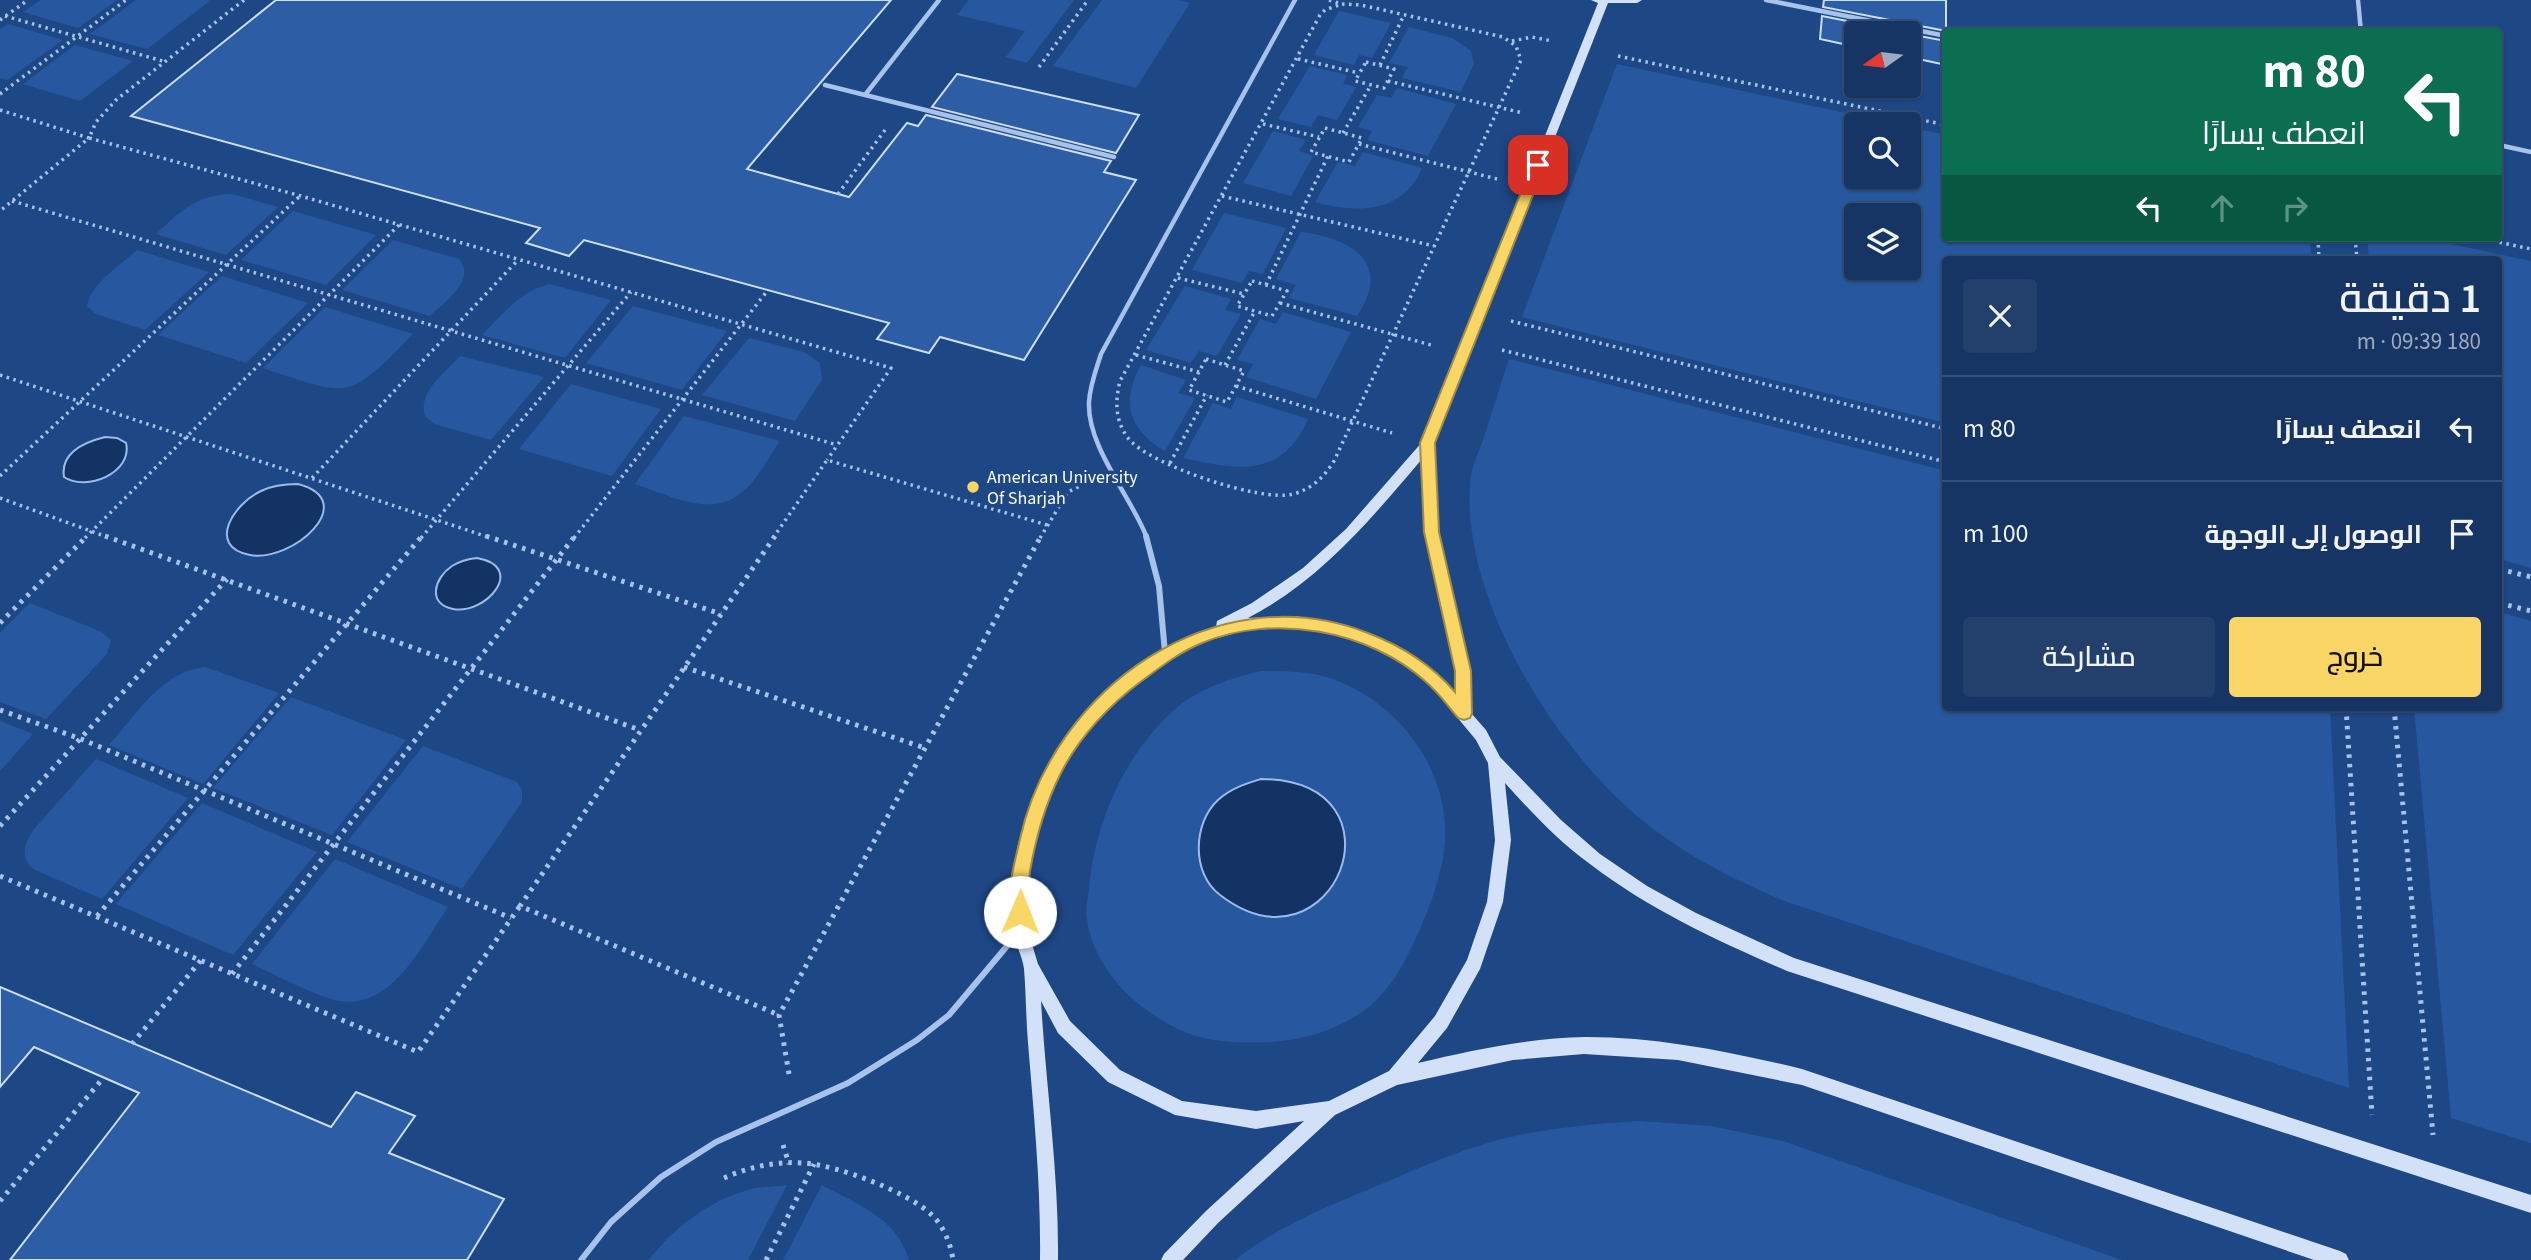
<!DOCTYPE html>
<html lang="ar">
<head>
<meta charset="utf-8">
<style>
	body { margin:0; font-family:"Source Sans 3",Cairo,sans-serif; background:#23406d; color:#f1f3f6; direction:rtl; height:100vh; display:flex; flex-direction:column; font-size:26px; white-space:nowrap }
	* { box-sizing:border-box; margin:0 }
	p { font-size:23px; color:#9eabbf }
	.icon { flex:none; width:38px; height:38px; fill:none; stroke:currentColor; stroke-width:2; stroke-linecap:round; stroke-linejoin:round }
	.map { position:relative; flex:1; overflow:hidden; direction:ltr }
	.details { position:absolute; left:1942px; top:256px; width:560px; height:455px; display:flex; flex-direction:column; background:#163564; border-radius:7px; box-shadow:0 2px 5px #0004,0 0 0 2px #355078; direction:rtl }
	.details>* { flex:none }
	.hud { position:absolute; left:1942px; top:28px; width:560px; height:214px; border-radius:7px; box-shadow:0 2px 5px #0004,0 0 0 2px #355078; direction:rtl; background:#0b6e4f; color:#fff; overflow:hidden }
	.needle { width:46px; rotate:256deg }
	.buttons { position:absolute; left:1844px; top:21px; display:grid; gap:14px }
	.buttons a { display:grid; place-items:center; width:77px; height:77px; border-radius:7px; background:#163564; box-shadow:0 2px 5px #0004,0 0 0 2px #355078; font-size:35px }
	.pin { position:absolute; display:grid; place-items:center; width:60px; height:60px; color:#fff; margin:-30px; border-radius:14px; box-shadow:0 4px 10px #0006 }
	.me { position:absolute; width:77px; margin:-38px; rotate:1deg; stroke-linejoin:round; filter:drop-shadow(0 0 5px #0008) }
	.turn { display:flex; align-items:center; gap:24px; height:147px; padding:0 21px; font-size:32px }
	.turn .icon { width:91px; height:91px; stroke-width:2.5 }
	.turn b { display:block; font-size:49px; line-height:60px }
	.lanes { display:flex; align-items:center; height:66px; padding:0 21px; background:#0003; justify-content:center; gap:35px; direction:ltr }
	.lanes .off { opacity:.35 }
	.round { display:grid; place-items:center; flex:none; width:74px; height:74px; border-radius:7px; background:#23406d }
	.overview { display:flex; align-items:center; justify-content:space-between; height:119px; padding:0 21px }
	h1 { font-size:42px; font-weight:600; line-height:52px }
	.action { display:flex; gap:14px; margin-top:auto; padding:14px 21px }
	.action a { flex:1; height:80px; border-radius:7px; background:#fad666; color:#111; font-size:28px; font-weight:600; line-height:80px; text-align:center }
	.action a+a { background:#23406d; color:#f1f3f6 }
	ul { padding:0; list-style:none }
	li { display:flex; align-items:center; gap:21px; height:105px; padding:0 21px; border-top:2px solid #355078 }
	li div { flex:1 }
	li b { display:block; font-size:26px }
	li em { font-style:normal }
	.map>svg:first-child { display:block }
	.green { fill:#27589f; fill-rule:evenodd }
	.water { fill:#143365; stroke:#9abcec; stroke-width:2 }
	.building { fill:#2d5da4; stroke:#cbddf8; stroke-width:2 }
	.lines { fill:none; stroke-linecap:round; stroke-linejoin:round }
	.path-far1 { stroke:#a7c2eb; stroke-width:3.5; stroke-dasharray:2.5 4.5; stroke-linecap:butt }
	.path { stroke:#a7c2eb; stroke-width:5; stroke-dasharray:3.5 6; stroke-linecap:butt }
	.lane-far1 { stroke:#a7c2eb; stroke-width:4.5 }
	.lane { stroke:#a7c2eb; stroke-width:6 }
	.secondary { fill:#d2e1f8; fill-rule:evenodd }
	.route { fill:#fad666; stroke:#a28b42; stroke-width:2 }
	.poi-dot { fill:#fad666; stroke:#1e4786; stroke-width:2.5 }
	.labels { text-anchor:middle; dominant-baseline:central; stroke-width:7; stroke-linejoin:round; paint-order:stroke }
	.poi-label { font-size:18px; fill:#fff; stroke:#1e4786; text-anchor:start }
</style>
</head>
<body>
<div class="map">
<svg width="2531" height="1260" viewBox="0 0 2531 1260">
	<rect width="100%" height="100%" fill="#1e4786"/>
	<path class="green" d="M41,0H117L78,28L23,12Z
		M136,0H207L210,1L147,49L90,34Z
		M969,0H1074L1027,63L1006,57L1025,31L957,15Z
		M1102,0H1177L1190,3L1136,88L1053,66Z
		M1339,11L1391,23L1372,58L1359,55L1354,65L1314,55Z
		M8,24L63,40L7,80L0,78V29Z
		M1409,27L1452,38L1471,51L1474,64L1461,92L1402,78L1408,67L1389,63Z
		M75,45L133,61L80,101L23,84Z
		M1617,64L1897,124H1857V177H1909V127L1946,135V238H2310L2311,259H1946V423L1522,317ZM1857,215H1909V268H1857Z
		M1310,66L1347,75L1343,84L1356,87L1337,120L1318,115L1311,127L1278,119Z
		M1397,88L1456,104L1428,156L1367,140L1372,131L1358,127L1377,95L1391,98Z
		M1273,131L1306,140L1299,151L1313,156L1291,196L1243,183Z
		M1363,152L1422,168C1404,213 1356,214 1315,202L1338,162L1355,166Z
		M232,194L278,207L226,255L156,234C179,212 198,194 232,194Z
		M293,211L376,235L326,285L241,260Z
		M1224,213L1286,228L1263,274L1249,271L1242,283L1192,270Z
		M1301,232C1351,238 1393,263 1357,316L1289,298L1296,285L1276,279Z
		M2367,238H2422L2531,261V568L2499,559V259H2369Z
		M393,240L459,259C477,280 444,302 430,316L342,290Z
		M137,250L209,272L145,330L96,314L87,306C91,284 120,265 137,250Z
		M222,276L308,303L246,363L158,335Z
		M549,284L611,300L565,358L482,335C503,314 519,292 549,284Z
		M1185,286L1231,299L1225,310L1241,314L1217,356L1199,351L1191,363L1146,350Z
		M633,306L727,331L682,390L586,363Z
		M325,307L413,334C347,402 351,397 263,368Z
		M1283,312L1351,332L1316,399L1246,377L1253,364L1237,360L1260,319L1276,324Z
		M749,338L804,352L820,363L822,380L795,421L702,395Z
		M460,356L544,377L491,440L434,424L425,416C417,392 446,372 460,356Z
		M1509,359L1946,471V707H2330L2349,1088L1787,902C1739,882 1694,860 1652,828C1560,759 1456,595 1471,475C1473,464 1479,451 1483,440C1492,413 1500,386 1509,359Z
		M1141,365L1186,380L1178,393L1195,398L1165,451C1129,429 1120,403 1141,365Z
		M571,384L661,409L612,476L519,449Z
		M1237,397L1308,419C1282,479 1237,470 1183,458L1213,403L1231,409Z
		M684,416L780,441C768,458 757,481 740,494C710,518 666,494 635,484Z
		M30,603L102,632L111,641L107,654L46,719L0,702V633Z
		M2499,612L2531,621V1143L2451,1118L2414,707H2499Z
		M205,667L279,693L203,784L109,745C136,715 162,671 205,667Z
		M1261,671C1284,671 1308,671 1330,678C1401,703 1454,774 1444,852C1440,878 1431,904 1420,929C1407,958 1392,990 1366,1009C1324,1040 1274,1046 1223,1041C1192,1039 1164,1024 1140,1005C1114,985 1091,952 1087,919C1085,910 1088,899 1089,890C1094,825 1124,755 1173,711C1199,688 1229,679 1261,671ZM1261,779C1288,780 1304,785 1326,799L1214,891L1202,869L1198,846L1237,786Z
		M291,697L406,740L332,835L213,788Z
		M0,721L33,734L0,771Z
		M423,746L517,782L522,790V802L462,889L347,842Z
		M96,759L188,798L102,899L35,870C19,858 24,844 34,829Z
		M202,803L317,852L233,955L116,904Z
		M335,859L448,907C422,945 389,1017 331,999C304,990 278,976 252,964Z
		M1639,1121L1711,1126L1783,1141L2122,1260H1235C1276,1228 1319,1210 1367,1190C1410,1172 1455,1151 1502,1139C1547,1128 1593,1124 1639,1121Z
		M787,1185L748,1260H649C673,1228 709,1201 748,1190C760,1186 775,1187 787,1185Z
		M822,1185C858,1205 896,1217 909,1260H783Z"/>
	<path class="water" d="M105,437L117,438L126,443C133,473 86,492 64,477C60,452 85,442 105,437Z
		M298,484C362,501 292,563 250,555C205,546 235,503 261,491C273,485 285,484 298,484Z
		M477,558C527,567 486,615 453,609C427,604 434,578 452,566C460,561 467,559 477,558Z
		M1261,779C1413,780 1334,982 1220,895C1191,873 1193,823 1218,800C1231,788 1245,784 1261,779Z"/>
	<path class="building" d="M276,0H891L747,169L849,197L907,123L918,126L926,115L1111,161L1104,172L1136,180L1024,360L940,337L929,353L877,339L889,323L584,240L569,256L526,243L540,228L131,116Z
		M1824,0H1946V31L1823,7Z
		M1822,16L1908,33H1857V47L1820,39Z
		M1909,34L1946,41V65L1909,57Z
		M957,74L1139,115L1116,153L932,107Z
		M0,987L331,1127L356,1092L415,1116L389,1153L504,1199L467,1260H10L139,1093L34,1047L0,1087Z"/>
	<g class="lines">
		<path class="path-far1" d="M244,0L116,100L96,122L89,138L301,196L891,368L827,460
			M1329,0L1341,4
			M1342,4L1361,5L1503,37L1516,46L1521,60L1334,461C1324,477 1312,489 1293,494C1262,503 1147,464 1128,438C1115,421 1115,401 1120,381L1320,15L1325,10Z
			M5,16L166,62
			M0,20L28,0
			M1512,41L1532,37L1552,41
			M1618,56L1946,125
			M1298,59L1359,73
			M1366,62L1394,69L1384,88L1355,81Z
			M1380,65L1404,15
			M1039,67L1088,0
			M1388,81L1523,113
			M0,94L126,0
			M0,110L89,138L0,211
			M1263,124L1319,137
			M1325,128L1362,138L1349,162L1311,152Z
			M1343,133L1371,85
			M1359,144L1497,179
			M838,194L885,130
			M1222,196L1434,246
			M12,201L837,445
			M2318,238L2319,259
			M2355,238L2357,259
			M2479,238L2531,249
			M1178,278L1244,294
			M1252,281L1287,291L1272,316L1237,306Z
			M1266,285L1328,156
			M1280,303L1431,345
			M1511,321L1946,429
			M1502,350L1946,462
			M1136,355L1199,372
			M1206,359L1244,371L1227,402L1189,390Z
			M1225,365L1255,311
			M0,375L491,538
			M1236,386L1392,433
			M1170,463L1207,395
			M0,476L300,196
			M312,478L518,260
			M0,498L110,538
			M85,538L399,225
			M421,538L631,292
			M574,538L768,290
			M773,538L827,460L1047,525
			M1040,538L1068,492L1080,486L1076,479L1081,476"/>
		<path class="path" d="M105,536L640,730
			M486,536L721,614
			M775,536L520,906L779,1015
			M2499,569L2531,577
			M2499,603L2531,611
			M0,623L87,536
			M684,667L925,748
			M2346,707L2372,1115
			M2394,707L2433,1135
			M0,710L81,739L511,918
			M0,826L227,579
			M0,876L418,1052L520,906
			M97,916L422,536
			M232,974L575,536
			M132,1044L201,960
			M789,1074L779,1015L1041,536
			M783,1145L789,1164
			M724,1178C749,1167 776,1161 803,1163C837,1165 909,1192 933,1216C944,1227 951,1245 953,1260
			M0,1201L104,1077
			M766,1260L814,1164"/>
		<path class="lane-far1" d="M1766,0L1946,36
			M2358,0L2361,32
			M825,85L1114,157
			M865,95L939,0
			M2499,145L2531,152
			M1147,538C1131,496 1087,447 1089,402C1090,385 1096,370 1101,354L1295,0"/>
		<path class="lane" d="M1146,536L1159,586L1165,653
			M581,1260L611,1222L661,1177L716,1142L848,1083L917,1040L949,1015L1018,933"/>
		<path class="secondary" d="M1591,0H1642L1637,3H1608L1434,443L1438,532L1470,671L1471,713L1486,730L1500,757L1561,820L1600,854L1647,886L1696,913L1794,958L2531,1195V1213L1787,971C1718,941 1650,910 1590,864C1558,841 1531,812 1505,783L1511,840L1503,902L1480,969L1447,1028L1418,1063C1473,1050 1529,1038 1586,1037C1659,1037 1731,1052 1802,1069L2340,1251L2346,1254L2349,1260H2314L1802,1085L1678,1060L1584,1054L1513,1060L1397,1085L1335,1115L1218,1223L1183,1260H1161L1164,1254L1206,1211L1304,1121L1256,1129L1175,1115L1108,1082L1058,1033L1041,1001C1046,1088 1059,1173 1058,1260H1040C1041,1187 1034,1116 1028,1043C1026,1019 1026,993 1024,969C1023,958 1016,945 1013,934C1009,917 1012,893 1013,876C1023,769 1111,655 1216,627L1217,621L1252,603L1303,568L1346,529L1423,441L1598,3ZM1422,459L1424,532L1456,671V695L1437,673L1396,645L1350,627L1296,616L1248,618C1321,580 1370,520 1422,459ZM1296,628L1344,637L1386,653L1427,681L1476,740L1488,763L1495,840L1487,902L1467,960L1435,1016L1389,1071L1329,1101L1256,1111L1182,1101L1120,1070L1070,1021L1038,964L1028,931L1029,874L1041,819L1060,773L1089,729L1127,690L1170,659L1203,642L1247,630Z"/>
	</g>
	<path class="route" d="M1538,161L1545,165L1435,443L1439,532L1471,671L1472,713L1470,718L1464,720L1458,718C1448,706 1438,692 1426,682C1369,630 1273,613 1202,643C1180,652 1162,666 1143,680C1110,704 1078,738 1060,775C1045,805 1036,837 1030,871C1028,886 1033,903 1027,918L1020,920L1014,918C1004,895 1015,862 1020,839C1053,688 1216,573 1368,633C1402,646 1431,664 1455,692V671L1424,532L1420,443L1532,165Z"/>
	<circle class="poi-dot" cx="973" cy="487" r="7"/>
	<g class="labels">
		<g class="poi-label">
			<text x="987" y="477">American University<tspan x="987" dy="21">Of Sharjah</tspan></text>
		</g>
	</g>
</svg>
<div class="buttons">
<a><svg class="needle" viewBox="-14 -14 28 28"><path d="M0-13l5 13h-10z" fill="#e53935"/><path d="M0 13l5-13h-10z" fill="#9eabbf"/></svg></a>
<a><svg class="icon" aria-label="search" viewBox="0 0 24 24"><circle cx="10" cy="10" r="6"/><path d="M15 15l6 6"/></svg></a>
<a><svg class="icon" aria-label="layers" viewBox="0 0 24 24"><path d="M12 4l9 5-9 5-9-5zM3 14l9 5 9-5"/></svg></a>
</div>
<div class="pin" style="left:1538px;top:165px;background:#d93025"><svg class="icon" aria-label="arrive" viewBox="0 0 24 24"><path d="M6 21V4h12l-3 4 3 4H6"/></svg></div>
<svg class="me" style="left:1020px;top:912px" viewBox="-20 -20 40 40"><circle r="19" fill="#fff"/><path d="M0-13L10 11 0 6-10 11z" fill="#fad666"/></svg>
<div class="hud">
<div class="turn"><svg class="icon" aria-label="left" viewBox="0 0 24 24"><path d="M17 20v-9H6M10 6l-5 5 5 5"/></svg><div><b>80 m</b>انعطف يسارًا</div></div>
<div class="lanes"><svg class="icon" aria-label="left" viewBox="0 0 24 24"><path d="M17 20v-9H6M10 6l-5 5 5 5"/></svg><svg class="icon off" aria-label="ahead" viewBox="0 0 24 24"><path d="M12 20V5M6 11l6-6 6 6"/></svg><svg class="icon off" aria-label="right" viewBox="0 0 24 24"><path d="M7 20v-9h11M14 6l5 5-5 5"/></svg></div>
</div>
<section class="details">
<div class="overview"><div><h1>1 دقيقة</h1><p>180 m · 09:39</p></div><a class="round"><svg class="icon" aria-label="close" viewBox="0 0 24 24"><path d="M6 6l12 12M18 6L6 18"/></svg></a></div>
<ul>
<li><svg class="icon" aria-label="left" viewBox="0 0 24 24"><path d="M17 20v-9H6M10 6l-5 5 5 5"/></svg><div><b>انعطف يسارًا</b></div><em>80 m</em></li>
<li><svg class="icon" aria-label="arrive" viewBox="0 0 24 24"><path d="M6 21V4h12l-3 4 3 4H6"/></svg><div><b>الوصول إلى الوجهة</b></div><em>100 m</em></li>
</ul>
<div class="action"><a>خروج</a><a>مشاركة</a></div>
</section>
</div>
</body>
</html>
